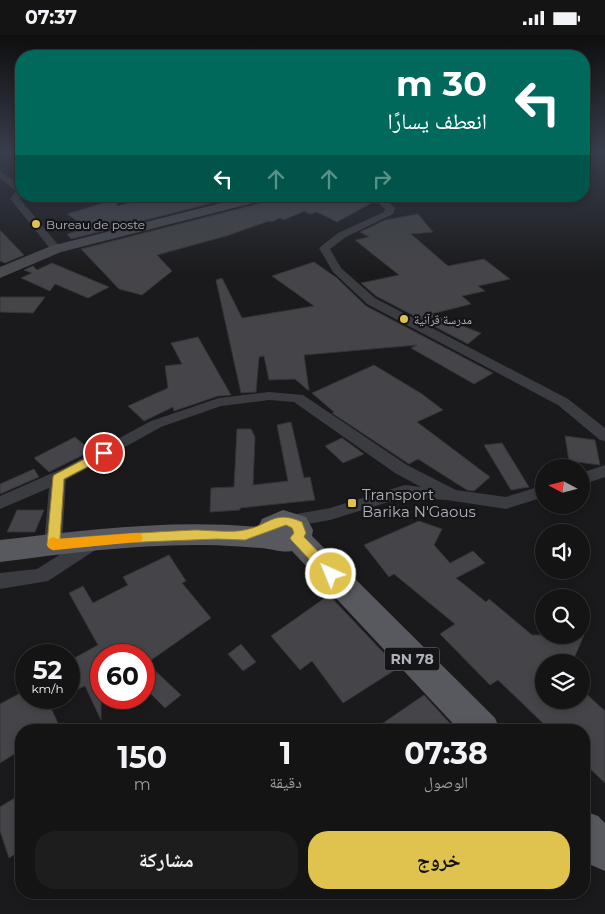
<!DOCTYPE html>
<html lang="ar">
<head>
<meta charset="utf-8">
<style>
	body { margin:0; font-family:Montserrat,"Noto Naskh Arabic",sans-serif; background:#1d1d1e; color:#f1f3f6; direction:rtl; height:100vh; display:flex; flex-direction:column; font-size:19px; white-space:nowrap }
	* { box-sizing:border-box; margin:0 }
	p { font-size:16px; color:#9d9ea0 }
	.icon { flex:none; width:28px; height:28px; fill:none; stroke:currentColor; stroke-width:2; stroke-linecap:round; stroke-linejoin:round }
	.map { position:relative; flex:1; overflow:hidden; direction:ltr }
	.drawer { position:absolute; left:15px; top:689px; width:575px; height:175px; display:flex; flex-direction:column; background:#141415; border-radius:20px; box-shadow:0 2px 8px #0003,0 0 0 1px #333334; direction:rtl }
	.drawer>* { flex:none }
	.top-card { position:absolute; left:15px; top:15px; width:575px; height:152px; border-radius:20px; box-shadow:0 2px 8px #0003,0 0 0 1px #333334; direction:rtl; background:#00695c; color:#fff; overflow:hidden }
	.needle { width:32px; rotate:277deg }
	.controls { position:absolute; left:535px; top:424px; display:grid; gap:10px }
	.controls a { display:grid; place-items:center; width:55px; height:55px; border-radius:50%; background:#141415; box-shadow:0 2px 8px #0003,0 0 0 1px #333334; font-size:25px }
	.speed { position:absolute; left:15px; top:609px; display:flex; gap:10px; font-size:25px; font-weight:700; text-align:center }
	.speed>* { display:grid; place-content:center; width:65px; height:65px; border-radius:50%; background:#141415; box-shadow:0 2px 8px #0003,0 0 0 1px #333334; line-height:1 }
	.speed small { font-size:12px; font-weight:400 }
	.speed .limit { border:8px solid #d22; background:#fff; color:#111 }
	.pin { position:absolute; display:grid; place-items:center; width:42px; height:42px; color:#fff; margin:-21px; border:2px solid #fff; border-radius:50%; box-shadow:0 1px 5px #0007 }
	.me { position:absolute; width:55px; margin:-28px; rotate:316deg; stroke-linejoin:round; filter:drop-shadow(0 0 4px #0008) }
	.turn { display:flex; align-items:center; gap:18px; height:105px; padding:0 20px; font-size:22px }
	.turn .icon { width:65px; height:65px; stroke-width:2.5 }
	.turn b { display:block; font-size:35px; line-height:42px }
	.lanes { display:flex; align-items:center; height:48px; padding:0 20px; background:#0003; justify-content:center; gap:25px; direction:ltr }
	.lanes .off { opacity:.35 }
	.eta { display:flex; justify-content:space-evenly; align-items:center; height:85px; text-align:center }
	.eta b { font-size:30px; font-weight:700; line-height:35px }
	.primary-button { display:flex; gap:10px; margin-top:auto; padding:10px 20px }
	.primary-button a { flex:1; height:58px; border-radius:20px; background:#e0c24e; color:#111; font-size:20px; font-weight:700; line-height:58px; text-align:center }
	.primary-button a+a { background:#1d1d1e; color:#f1f3f6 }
	.status { display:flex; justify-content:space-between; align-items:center; height:35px; padding:0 25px; background:#141415; direction:ltr }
	.status svg { height:14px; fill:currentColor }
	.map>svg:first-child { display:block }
	.building { fill:#454549; stroke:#353438 }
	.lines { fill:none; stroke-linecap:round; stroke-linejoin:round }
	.street { fill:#3b3c41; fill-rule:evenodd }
	.secondary { fill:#4a4a50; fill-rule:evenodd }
	.primary { fill:#58585f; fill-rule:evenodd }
	.route { fill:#e0c24e; stroke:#927e33 }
	.slow { fill:#f59e0b }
	.poi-dot { fill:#e0c24e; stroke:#151517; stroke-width:2 }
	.labels { text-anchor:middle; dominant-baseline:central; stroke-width:4.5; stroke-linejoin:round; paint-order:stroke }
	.far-poi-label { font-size:12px; fill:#aeb0ba; stroke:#151517; text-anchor:start }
	.shield { fill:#151517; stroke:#808289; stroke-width:1 }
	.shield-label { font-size:14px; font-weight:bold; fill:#aeb0ba }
	.poi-label { font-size:15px; fill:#aeb0ba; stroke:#151517; text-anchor:start }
</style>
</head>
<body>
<div class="status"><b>07:37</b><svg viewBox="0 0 49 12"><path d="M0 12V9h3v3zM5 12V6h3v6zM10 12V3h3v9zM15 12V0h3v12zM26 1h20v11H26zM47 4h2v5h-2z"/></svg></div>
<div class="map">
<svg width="605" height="879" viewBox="0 0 605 879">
	<rect width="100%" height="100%" fill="#1a1a1c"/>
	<path class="building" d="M156,161H240L71,204L67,199L84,194L80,191L83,190L67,179L103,168L115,166L118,171Z
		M273,161H370L375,166L337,187L317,177L310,179L304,176L284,185L280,183L272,187L269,186L226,201L157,220L172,236L142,260L119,254L81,214L269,166Z
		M418,179L433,197L411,199L448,231L484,224L510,244L478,251L485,256L462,261L471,269L431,279L481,298L468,309L376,261L361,248L399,240L355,205L369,202L360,197L385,185Z
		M0,195L24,220L5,228L0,226Z
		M314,227L337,243L366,271L493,338L474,349L411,313L417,310L304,320L309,356L295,344L269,345L264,321L259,322L256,357L241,358L216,245L222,243L242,283L314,271L272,241Z
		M52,228L109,252L88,263L55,249L50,256L21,243L32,238L24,235L33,231L37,235Z
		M0,262H45L33,278L0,277Z
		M198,302L231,360L218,361L174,376L173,372L144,386L128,371L168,353L165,331L182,329L171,308Z
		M374,330L422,359L443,375L417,387L490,442L474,456L467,455L418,424L409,429L332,378L334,377L312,358Z
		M291,387L304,443L310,442L315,465L240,473V475L210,477L211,453L234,452L237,394H251L255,402L253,450L288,446L277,390Z
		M565,401L595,405L600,430L569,426Z
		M75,402L91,416L49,437L34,423Z
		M342,403L364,419L343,428L325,411Z
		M502,408L529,452L511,455L484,410Z
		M34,434L39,442L0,459V449Z
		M17,475H44L35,497H7Z
		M419,486L442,494L434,510L450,528L473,516L485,528L456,543L486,567L489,564L532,600H584L572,628H544V665H581V654L605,676V748L584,728V695H550L498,645L490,650L440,599L455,589L394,539L389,542L364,510Z
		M169,520L186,546L182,548L211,583L147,628L181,660L165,673L144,652V620H104L101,615V685L85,651L69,658V626L98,610L69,558L83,551L93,568L128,550L123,542Z
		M329,560L398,633L343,668L312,626L300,635L271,601Z
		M241,609L256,627L243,636L228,619Z
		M26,655V662H46L61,695H21V715L0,728V669Z
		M424,660L456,695H373Z
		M21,759V815L9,823L0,796V772Z"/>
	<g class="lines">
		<path class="street" d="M0,136L21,151L20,164L60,212L61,214L60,216H52L12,166L10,164L16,156L0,143Z
			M372,161H382L395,173L393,179L346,202L330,214L341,233L375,263L568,364L605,393V406L600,405L558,370L367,269L333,237L319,213L338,198L384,177L385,174Z
			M269,357L303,360L407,430L456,455L506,462L544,450V462L506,474L447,465L405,462L330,485L291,492L285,491L282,486L285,481L291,480L330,473L405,450L421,452L395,438L294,367L269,365L221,371L161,392L66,445L62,510L59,515L53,517L47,515L44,510L49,453L0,474V461L64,433L151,386L219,363Z
			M605,430V442L581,450V438Z
			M97,498L103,500L106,505L103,510L48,546L0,554V538L37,534L91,500Z"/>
		<path class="secondary" d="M249,161H271L269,164L61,217L0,243V232L51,211Z"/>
		<path class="primary" d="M283,475L306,482L313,495L312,501L495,683L500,695H459L292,516C281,518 273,514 262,513C243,512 224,510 205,510C137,509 68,518 0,527V505C86,495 172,484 258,492L262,484Z
			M584,776L598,781L605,788V836L591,830L584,823Z"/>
	</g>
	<linearGradient id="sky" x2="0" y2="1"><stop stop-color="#0e0e0f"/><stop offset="0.49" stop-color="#383e4b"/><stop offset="1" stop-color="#383e4b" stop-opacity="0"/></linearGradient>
	<rect width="605" height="239" fill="url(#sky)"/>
	<path class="route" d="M104,414L108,416L110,418L108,421L64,444L60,504C105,500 149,497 194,495C208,495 233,498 244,495C269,491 273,474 302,487L306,498L304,502L336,535L338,539L336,543L331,544L327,543L292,506L290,503L294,498L292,493L286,490L245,505L217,504L118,508L53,515L49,513L47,510L53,442L54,440Z"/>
	<path class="slow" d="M137,498L141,499L143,503L141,506L137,507L53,515L49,513L47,510L49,504L53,502L58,504Z"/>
	<g class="poi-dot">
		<circle cx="36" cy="189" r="5"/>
		<circle cx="404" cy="284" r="5"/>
		<rect x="347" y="463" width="10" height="10" rx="2.5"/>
	</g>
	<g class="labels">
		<g class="far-poi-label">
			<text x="46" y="189">Bureau de poste</text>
			<text x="414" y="284">مدرسة قرآنية</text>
		</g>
		<rect class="shield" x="384.5" y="612.5" width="55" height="23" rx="4"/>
		<g class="shield-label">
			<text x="412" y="624">RN 78</text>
		</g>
		<g class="poi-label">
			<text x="362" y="459">Transport<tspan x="362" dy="17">Barika N'Gaous</tspan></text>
		</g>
	</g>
</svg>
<div class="controls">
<a><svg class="needle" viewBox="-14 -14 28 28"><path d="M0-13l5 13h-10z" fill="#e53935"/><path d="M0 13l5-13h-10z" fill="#9d9ea0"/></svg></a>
<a><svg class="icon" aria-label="sound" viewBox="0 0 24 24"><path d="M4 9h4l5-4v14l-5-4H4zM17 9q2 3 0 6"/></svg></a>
<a><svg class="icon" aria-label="search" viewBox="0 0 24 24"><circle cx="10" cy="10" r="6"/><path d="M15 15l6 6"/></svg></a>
<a><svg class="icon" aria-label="layers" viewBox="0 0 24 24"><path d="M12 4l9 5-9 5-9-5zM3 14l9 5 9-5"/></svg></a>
</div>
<div class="speed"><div>52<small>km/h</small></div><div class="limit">60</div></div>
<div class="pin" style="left:104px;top:418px;background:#d93025"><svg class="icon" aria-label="arrive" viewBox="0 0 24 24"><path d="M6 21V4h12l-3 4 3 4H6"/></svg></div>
<svg class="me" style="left:331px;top:539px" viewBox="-20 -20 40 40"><circle r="17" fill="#e0c24e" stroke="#fff" stroke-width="3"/><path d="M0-11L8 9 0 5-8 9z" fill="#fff"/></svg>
<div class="top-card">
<div class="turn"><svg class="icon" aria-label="left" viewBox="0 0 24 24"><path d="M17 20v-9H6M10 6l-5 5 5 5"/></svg><div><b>30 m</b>انعطف يسارًا</div></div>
<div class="lanes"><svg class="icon" aria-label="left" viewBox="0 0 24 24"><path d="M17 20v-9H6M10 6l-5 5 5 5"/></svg><svg class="icon off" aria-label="ahead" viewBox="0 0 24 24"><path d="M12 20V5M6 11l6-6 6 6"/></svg><svg class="icon off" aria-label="ahead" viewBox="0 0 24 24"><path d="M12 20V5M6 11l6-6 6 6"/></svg><svg class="icon off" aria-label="right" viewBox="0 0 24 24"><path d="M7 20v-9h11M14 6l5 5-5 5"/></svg></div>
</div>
<section class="drawer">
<div class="eta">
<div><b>07:38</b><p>الوصول</p></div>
<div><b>1</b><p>دقيقة</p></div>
<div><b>150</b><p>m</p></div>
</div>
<div class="primary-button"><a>خروج</a><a>مشاركة</a></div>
</section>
</div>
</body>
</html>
